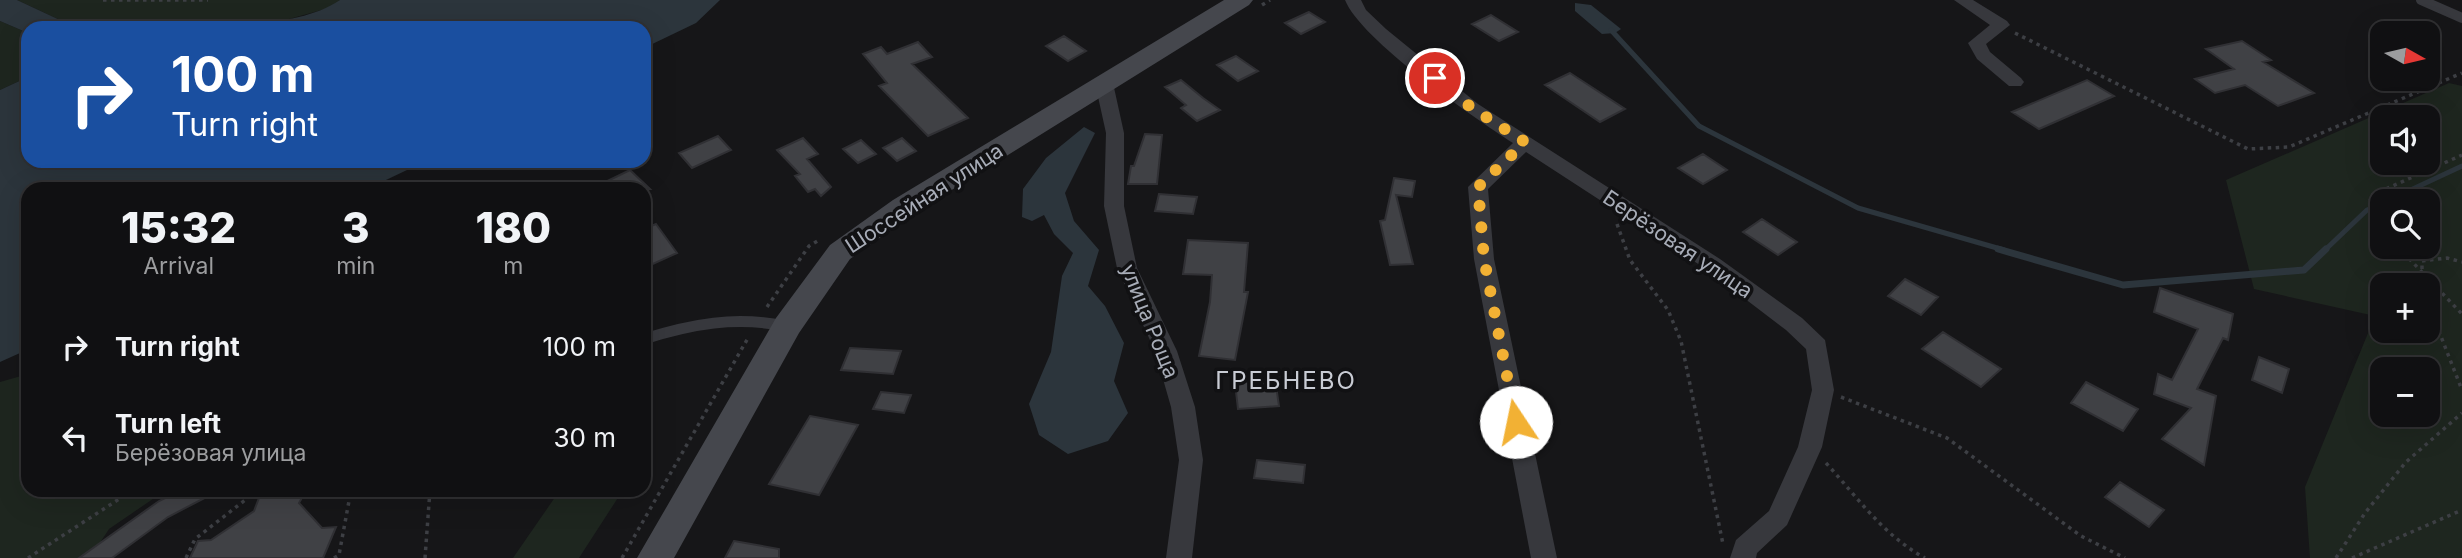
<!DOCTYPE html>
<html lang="en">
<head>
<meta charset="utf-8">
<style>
	body { margin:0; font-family:Inter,sans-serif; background:#19191b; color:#f1f3f6; height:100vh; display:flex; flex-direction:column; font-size:26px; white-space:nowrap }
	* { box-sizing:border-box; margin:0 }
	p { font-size:23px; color:#9c9d9f }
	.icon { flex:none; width:38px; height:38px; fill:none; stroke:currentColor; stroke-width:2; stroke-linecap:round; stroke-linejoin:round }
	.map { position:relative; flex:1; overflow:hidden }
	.drawer { position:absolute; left:21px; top:182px; width:630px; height:315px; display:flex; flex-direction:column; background:#101012; border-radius:21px; box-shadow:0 7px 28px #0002,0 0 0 2px #303032 }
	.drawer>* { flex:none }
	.hud { position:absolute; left:21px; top:21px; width:630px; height:147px; border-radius:21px; box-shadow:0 7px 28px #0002,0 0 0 2px #303032; background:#1a4fa0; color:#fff; overflow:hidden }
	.needle { width:46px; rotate:98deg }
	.buttons { position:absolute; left:2370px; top:21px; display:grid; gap:14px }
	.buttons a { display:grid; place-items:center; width:70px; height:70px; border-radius:14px; background:#101012; box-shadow:0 7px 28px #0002,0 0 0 2px #303032; font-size:35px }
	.pin { position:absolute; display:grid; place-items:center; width:60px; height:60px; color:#fff; margin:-30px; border:4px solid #fff; border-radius:50%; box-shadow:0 2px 7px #0007 }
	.me { position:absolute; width:77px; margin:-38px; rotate:349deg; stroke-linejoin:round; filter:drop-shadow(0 0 5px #0008) }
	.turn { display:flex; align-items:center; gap:24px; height:147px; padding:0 35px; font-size:32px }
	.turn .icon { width:91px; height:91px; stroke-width:2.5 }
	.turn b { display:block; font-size:49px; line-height:60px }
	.eta { display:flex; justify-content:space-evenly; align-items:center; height:119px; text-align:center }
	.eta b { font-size:42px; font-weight:800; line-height:49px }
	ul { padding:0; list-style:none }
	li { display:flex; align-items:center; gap:21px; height:91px; padding:0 35px }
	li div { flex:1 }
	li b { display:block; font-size:26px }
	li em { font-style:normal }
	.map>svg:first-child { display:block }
	.green { fill:#1e261f; fill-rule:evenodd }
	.water { fill:#2c353c }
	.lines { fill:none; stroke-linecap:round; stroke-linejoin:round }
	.stream-far1 { stroke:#2c353c; stroke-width:5 }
	.stream { stroke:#2c353c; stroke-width:7 }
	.building { fill:#404145; stroke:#303034; stroke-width:2 }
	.path { stroke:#3d3f44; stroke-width:3.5; stroke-dasharray:3.5 4.5; stroke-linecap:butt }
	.lane-far1 { stroke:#37383d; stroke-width:10 }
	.lane { stroke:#37383d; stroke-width:11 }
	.street { fill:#37383d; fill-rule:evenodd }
	.secondary { fill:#45474d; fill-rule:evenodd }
	.route { stroke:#f2b134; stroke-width:12; stroke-dasharray:0 21.6 }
	.labels { text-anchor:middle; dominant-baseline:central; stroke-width:7; stroke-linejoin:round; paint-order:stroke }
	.street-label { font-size:21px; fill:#a8adb8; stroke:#111113 }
	.quarter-label { font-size:24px; letter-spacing:2px; fill:#c9ccd4; stroke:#111113 }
</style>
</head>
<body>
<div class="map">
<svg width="2462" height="558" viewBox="0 0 2462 558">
	<rect width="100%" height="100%" fill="#161618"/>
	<path class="green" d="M17,0H340L329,8L289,19L189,28H77Z
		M0,21L28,33V77L0,90Z
		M2449,83L2462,86V558H2310L2305,487L2375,316L2254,289L2226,180ZM2382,117H2427V163H2382ZM2382,201H2427V247H2382ZM2382,285H2427V331H2382ZM2382,369H2427V415H2382Z
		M28,374V490H166L109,529L90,558H0V382Z
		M560,490H623L579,558H513Z"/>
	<path class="water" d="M0,0H17L77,28H28V33L0,21Z
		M340,0H720L696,23L644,48V28H189C239,20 296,29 340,0Z
		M1575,3L1591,5L1621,29L1615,33L1602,34L1575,11Z
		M28,77V161H426L367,189H28V352L20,353L0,362V90Z
		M1084,127L1095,133L1065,193L1074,221L1099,250L1088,286L1105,306L1124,343L1114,381L1128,413L1108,441L1068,454L1039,435L1029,404L1051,352L1062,276L1073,253L1054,234L1044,215L1032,221L1022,217L1023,189L1046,158Z"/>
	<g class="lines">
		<path class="stream-far1" d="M1611,30L1699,126L1858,208L2004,250
			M2387,201L2462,166
			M2325,250L2367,210L2382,204"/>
		<path class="stream" d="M1998,249L2123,285L2304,270L2326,249"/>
	</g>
	<path class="building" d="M1309,12L1325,22L1301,34L1285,23Z
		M1491,15L1518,32L1499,41L1472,24Z
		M1064,36L1086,51L1068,61L1046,46Z
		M2242,41L2271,60L2263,62L2314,93L2278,106L2245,85L2215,93L2195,79L2234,69L2206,49Z
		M918,42L932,57L912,64L968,118L928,136L879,86L887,83L863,54L881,47L887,54Z
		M1236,56L1258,71L1238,81L1217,65Z
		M1570,73L1625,109L1600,122L1545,85Z
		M1181,80L1203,98L1220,110L1197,121L1181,108L1186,105L1165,87Z
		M2087,80L2114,96L2039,129L2012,112Z
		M1145,134L1162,135L1157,184H1128L1131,166H1134Z
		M718,136L731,150L692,168L679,153Z
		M803,138L818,154L807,159L831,187L821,196L815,189L808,192L795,176L800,174L777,150Z
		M902,138L916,151L897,161L883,148Z
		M861,140L876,154L858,163L843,149Z
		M1703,154L1727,170L1703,184L1678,168Z
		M630,170L650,189H591Z
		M1394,178L1415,181L1412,197L1396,195L1413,264L1390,265L1380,221L1385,220Z
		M1159,194L1197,197L1193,214L1155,211Z
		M1762,219L1797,242L1778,255L1743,232Z
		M656,224L677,253L644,268V229Z
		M1188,240L1248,243L1244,292H1248L1235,360L1199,356L1210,302L1212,275L1183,274Z
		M1905,279L1938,297L1921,315L1888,296Z
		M2160,288L2233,314L2228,340L2223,338L2197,389L2216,396L2204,465L2162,439L2191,408L2154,394L2158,374L2172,380L2198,329L2154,312Z
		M1943,332L2001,369L1981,387L1922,349Z
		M850,348L901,351L893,374L841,370Z
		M2259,357L2289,369L2282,393L2252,380Z
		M1275,379L1279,406L1238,409L1235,383Z
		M2086,382L2138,409L2123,431L2071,403Z
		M881,392L911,395L904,413L873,409Z
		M1529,414H1541L1548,442L1535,443Z
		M810,416L858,425L819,495L769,484Z
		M1257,460L1305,465L1303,483L1254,478Z
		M2120,482L2164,510L2149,527L2105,497Z
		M181,490H220L168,517L112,558H79L159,501Z
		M304,494L299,503L322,528L336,527L323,558H190L198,541L211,540L254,511L259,498Z
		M734,541L779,549V558H725Z"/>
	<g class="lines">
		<path class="path" d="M103,0H208
			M1262,5L1270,0
			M2015,33L2248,149L2289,147L2462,73
			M2382,223L2371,206L2370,196L2462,155
			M1617,224L1630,260L1668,310L1681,341L1723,544
			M2398,247L2462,314
			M2422,285V261L2447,258L2462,262
			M2427,301L2462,390
			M767,307L809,246L819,240
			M1841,397L1947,438L2081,536L2125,558
			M1826,463C1858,498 1883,535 1925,558
			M28,558L133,490
			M186,558L195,539L258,490
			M334,558L339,555L349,501L346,490
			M425,558L430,490
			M622,558L748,338
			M2336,558L2365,513L2406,462L2462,413
			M2352,558L2462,510"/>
		<path class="lane-far1" d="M2421,0L2462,18"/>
		<path class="lane" d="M644,339C692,324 735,316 785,326"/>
		<path class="street" d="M1345,0H1361L1366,10L1386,29L1478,104L1720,259L1802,318L1825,340L1834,390L1822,447L1787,525L1757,553L1756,558H1730L1736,540L1769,511L1798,447L1812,390L1806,349L1786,330L1706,269L1526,152L1488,189L1494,259L1557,558H1531L1474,259L1468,187L1513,143C1473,117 1361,40 1345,0Z
			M1954,0H1973L2007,21L2010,25L1986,44L1990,52L2021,78L2024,82L2021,86H2009L1977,59L1968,43L1990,25Z
			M1104,78L1113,83L1124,133V206L1137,268L1177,351L1195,407L1203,460L1192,558H1166L1179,460L1171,407L1155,351L1117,268L1104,206L1106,133L1095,83Z"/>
		<path class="secondary" d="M1224,0H1253L1249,5L913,214L850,259L799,333L674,558H637L776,318L830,245L893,200Z"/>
	</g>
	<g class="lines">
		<path class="route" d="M1435,78L1472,108L1525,142L1478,187L1484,259L1516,422"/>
	</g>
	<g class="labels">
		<g class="street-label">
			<text transform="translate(924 198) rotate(-33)">Шоссейная улица</text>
			<text transform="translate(1678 244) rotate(34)">Берёзовая улица</text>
			<text transform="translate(1150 321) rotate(68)">улица Роща</text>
		</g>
		<g class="quarter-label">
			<text x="1286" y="380">ГРЕБНЕВО</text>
		</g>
	</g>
</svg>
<div class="buttons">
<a><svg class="needle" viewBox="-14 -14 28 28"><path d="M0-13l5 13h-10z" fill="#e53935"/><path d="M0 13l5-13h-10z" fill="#9c9d9f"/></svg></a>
<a><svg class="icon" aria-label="sound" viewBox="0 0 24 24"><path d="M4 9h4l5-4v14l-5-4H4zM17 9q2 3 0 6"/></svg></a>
<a><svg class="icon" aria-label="search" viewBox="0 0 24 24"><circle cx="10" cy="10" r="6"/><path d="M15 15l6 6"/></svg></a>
<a>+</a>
<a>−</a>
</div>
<div class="pin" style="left:1435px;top:78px;background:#d93025"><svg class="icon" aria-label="arrive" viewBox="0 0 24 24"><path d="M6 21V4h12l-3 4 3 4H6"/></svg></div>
<svg class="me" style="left:1516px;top:422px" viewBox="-20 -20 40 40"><circle r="19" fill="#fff"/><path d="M0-13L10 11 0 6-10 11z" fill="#f2b134"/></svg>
<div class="hud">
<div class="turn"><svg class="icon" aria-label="right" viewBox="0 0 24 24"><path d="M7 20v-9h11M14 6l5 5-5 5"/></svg><div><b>100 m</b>Turn right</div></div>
</div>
<section class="drawer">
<div class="eta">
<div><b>15:32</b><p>Arrival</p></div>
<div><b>3</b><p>min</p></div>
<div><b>180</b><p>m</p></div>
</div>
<ul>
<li><svg class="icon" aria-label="right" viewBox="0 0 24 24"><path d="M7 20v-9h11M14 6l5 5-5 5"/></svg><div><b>Turn right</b></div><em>100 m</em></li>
<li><svg class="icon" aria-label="left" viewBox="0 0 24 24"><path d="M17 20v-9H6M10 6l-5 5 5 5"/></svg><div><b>Turn left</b><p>Берёзовая улица</p></div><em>30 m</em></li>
</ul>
</section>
</div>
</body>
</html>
